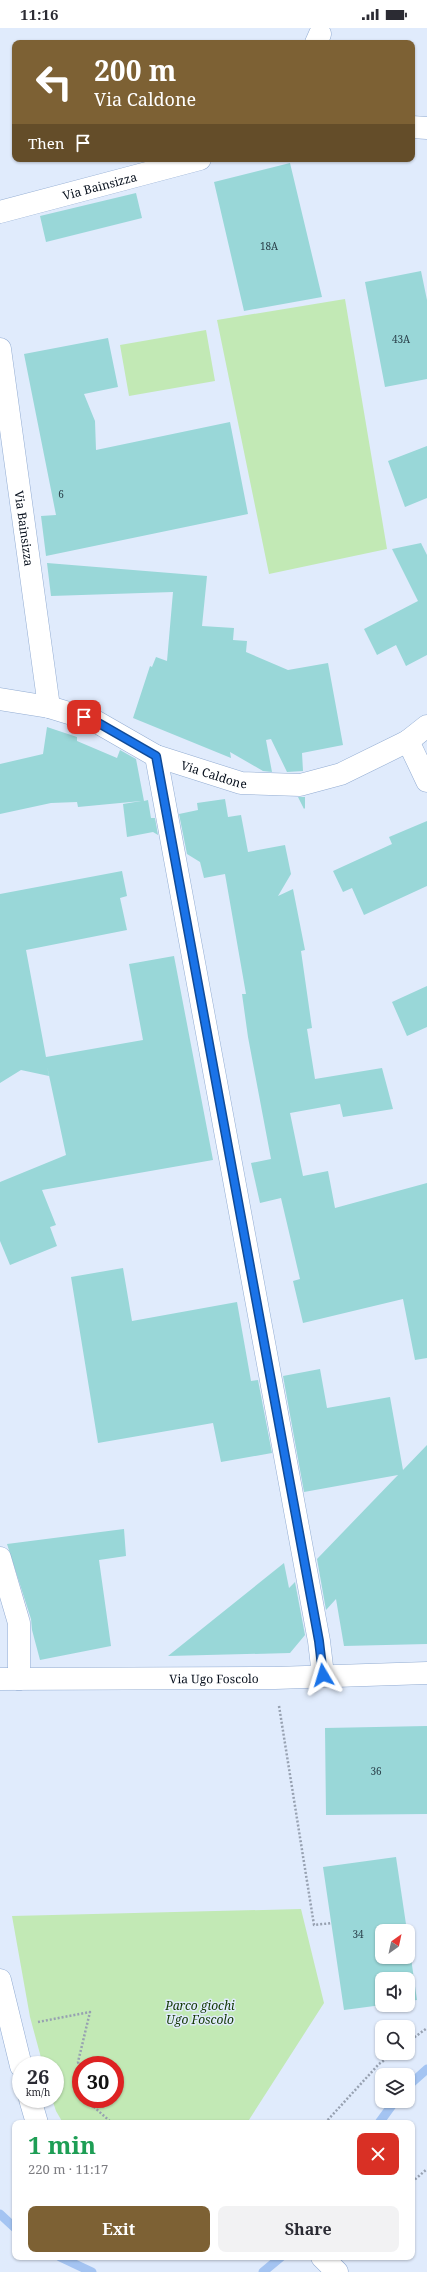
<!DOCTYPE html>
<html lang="en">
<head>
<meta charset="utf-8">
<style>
	body { margin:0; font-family:"Noto Serif",serif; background:#f2f2f3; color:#2b2b33; height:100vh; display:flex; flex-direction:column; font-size:15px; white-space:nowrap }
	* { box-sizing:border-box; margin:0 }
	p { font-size:13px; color:#7c7c81 }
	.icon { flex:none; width:22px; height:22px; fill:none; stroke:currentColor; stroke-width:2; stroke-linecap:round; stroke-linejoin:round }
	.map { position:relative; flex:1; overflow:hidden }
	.side { position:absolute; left:12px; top:2092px; width:403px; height:140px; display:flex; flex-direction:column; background:#fff; border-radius:8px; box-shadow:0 1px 3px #0004 }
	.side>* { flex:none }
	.top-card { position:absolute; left:12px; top:12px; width:403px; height:122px; border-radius:8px; box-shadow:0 1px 3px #0004; background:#7d6134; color:#fff; overflow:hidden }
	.needle { width:26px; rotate:33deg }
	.controls { position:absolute; left:375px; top:1896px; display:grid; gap:8px }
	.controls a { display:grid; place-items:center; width:40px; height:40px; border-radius:8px; background:#fff; box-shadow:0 1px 3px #0004; font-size:20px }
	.speed { position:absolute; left:12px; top:2028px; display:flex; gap:8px; font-size:20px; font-weight:700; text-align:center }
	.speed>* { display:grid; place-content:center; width:52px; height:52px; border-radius:50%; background:#fff; box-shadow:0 1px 3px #0004; line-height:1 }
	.speed small { font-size:10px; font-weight:400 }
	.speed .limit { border:6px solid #d22; background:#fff; color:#111 }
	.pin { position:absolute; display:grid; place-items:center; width:34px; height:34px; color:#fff; margin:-17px; border-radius:8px; box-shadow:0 2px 6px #0006 }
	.me { position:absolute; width:44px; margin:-22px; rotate:353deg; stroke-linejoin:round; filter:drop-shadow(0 0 3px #0008) }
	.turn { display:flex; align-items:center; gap:14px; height:84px; padding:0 16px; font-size:18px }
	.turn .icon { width:52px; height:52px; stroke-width:2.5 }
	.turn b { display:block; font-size:28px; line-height:34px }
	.then { display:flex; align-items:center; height:38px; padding:0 16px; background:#0003; gap:8px; font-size:15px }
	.round { display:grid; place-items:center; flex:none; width:42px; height:42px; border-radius:8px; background:#f2f2f3 }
	.overview { display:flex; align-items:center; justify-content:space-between; height:68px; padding:0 16px }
	h1 { font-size:24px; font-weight:700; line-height:30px; color:#1e9e55 }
	.cta { display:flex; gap:8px; margin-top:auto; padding:8px 16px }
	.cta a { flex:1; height:46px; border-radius:8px; background:#7d6134; color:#fff; font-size:16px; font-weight:700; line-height:46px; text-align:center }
	.cta a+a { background:#f2f2f3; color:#2b2b33 }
	.status { display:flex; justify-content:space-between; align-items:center; height:28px; padding:0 20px; background:#fff; direction:ltr }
	.status svg { height:11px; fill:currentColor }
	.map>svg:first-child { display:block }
	.green { fill:#c2e9b5; fill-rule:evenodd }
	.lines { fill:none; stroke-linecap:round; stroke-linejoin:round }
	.stream { stroke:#a4c4f2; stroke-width:9 }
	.building { fill:#99d7d8 }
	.minor-casing { stroke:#92acd2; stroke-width:23 }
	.path { stroke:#97a1b1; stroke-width:2.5; stroke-dasharray:2 2; stroke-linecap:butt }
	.minor { stroke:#fff; stroke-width:22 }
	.route-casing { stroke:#114b97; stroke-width:10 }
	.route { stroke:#1a73e8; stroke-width:7 }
	.labels { text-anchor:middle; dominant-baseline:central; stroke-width:3; stroke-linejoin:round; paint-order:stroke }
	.number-label { font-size:10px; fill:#2b414b }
	.street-label { font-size:12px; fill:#060f1c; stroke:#e0ebfc }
	.park-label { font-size:12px; font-style:italic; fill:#113700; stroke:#e0ebfc }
</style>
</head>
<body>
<div class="status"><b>11:16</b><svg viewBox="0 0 49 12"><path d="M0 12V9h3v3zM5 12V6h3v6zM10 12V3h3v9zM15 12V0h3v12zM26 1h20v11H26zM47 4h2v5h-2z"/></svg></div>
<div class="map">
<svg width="427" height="2244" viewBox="0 0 427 2244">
	<rect width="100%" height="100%" fill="#e0ebfc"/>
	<path class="green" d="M345,271L387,521L269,546L217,292Z
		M206,302L215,353L129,368L120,317Z
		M301,1881L324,1975L247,2095H63L56,2083L52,2071H55V2037H43L30,1989L12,1888ZM81,2037H115V2071H81Z"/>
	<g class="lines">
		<path class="stream" d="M408,2058L427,2041
			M379,2095L395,2073
			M0,2186L15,2200
			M60,2229L92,2244
			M263,2244L281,2229"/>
	</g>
	<path class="building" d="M290,135L322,269L244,283L214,154Z
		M136,165L142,190L46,214L40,188Z
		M421,243L427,272V351L385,359L365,254Z
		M108,310L118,359L84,366L95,393L96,422L230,394L248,486L46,528L41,488L56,487L24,326Z
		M427,418V470L405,479L388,433Z
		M421,515L427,527V627L406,638L396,617L377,627L364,601L418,573L392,521Z
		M47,535L207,548L202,598L234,600L233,612L247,613L246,624L288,642L328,635L343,717L302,725L303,743L287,744L271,711L266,712L272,744L263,743L230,724L231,730L133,690L150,638L152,639L156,629L167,633L173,564L51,568Z
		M47,699L77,709V713L117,730L120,722L136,731L144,773L148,772L151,790H155L158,807L153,804L127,809L123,776L141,773L78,779L77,774L51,775L0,786V736L43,726Z
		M298,769H305V780L304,781Z
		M225,771L228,789L241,787L248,824L285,817L291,846L278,868L293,861L305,922L301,923L312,1000L307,1001L315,1051L382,1040L393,1081L343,1089L340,1076L290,1085L303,1148L328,1143L335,1180L427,1155V1330L415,1332L403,1271L303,1295L293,1253L300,1251L281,1170L260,1175L251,1135L271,1131L248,1009L242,966H246L225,846L204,850L200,834L187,826L179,786L198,782L197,775Z
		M427,793V858L364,887L352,860L343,864L333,843L392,816L389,809Z
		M122,843L127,868L120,870L127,902L26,922L46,1029L143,1012L129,936L174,928L213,1132L42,1162L56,1197L50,1199L57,1218L10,1237L0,1213V1154L66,1127L47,1038L49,1048L21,1042L0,1055V866Z
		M427,958V999L407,1008L392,974Z
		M123,1240L132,1293L237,1274L251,1353L258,1352L272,1425L221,1434L213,1395L98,1415L71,1249Z
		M320,1341L327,1380L390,1369L403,1442L427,1417V1616L344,1618L336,1571L326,1582L317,1531L398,1447L304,1464L283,1348Z
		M124,1501L126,1528L99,1532L111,1618L40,1632L32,1602L31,1591L7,1516Z
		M284,1535L289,1560L295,1554L305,1607L290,1625L168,1628Z
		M427,1698V1786L326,1787L325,1700Z
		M396,1829L407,1903H382V1929H408V1909L417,1972L408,1973V1951H382V1977L344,1982L323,1839Z"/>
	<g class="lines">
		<g class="minor-casing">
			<g id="minor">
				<path d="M316,15L320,6"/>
				<path d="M412,99L427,100"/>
				<path id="s1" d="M0,184L200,131"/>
				<path id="s2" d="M0,321L49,679"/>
				<path id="s3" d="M0,671L49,679L95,693L156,728L241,755L300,757L341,746L408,713L427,698"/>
				<path d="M408,713L427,753"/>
				<path d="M156,728L319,1613L323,1647"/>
				<path d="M0,1530L19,1595V1651"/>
				<path id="s4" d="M0,1651L275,1650L427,1645"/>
				<path d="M0,1952L21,2038"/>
				<path d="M30,2071L37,2095"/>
				<path d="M322,2229L337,2244"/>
			</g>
		</g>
		<path class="path" d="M279,1678L314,1897L332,1895
			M38,1994L90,1984L78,2034L81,2045
			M408,2014L427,2000
			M91,2071L95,2080L112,2095
			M325,2095L379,2036L394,2025
			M412,2154L427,2141"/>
		<use href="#minor" class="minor"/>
	</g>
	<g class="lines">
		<g class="route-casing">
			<path id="route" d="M84,689L95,693L156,728L319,1613L323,1647"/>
		</g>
		<use href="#route" class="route"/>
	</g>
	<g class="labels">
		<g class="number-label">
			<text x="269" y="218">18A</text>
			<text x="401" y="311">43A</text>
			<text x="61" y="466">6</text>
			<text x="376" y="1743">36</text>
			<text x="358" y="1906">34</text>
		</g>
		<g class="street-label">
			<text stroke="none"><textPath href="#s1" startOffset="103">Via Bainsizza</textPath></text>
			<text stroke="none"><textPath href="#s2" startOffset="181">Via Bainsizza</textPath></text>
			<text stroke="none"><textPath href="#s3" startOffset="229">Via Caldone</textPath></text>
			<text stroke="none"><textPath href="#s4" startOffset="214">Via Ugo Foscolo</textPath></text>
		</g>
		<g class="park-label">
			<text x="200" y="1977">Parco giochi<tspan x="200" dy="14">Ugo Foscolo</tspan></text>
		</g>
	</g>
</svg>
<div class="controls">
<a><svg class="needle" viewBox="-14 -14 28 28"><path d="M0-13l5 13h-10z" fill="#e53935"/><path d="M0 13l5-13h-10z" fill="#7c7c81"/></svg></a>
<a><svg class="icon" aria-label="sound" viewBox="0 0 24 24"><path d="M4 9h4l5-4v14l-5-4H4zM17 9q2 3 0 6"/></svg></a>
<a><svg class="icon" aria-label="search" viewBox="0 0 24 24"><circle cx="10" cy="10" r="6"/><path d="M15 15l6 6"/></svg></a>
<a><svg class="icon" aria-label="layers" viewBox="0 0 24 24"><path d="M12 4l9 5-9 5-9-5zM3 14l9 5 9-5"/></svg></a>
</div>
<div class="speed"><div>26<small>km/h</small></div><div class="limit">30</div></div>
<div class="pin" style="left:84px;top:689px;background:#d93025"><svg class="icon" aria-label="arrive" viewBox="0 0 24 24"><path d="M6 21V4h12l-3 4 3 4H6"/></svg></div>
<svg class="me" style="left:323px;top:1647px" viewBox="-20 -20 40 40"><path d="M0-17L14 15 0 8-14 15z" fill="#1a73e8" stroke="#fff" stroke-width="4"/></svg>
<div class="top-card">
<div class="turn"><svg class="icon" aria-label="left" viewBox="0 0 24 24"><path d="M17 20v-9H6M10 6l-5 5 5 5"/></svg><div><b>200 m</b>Via Caldone</div></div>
<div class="then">Then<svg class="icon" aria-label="arrive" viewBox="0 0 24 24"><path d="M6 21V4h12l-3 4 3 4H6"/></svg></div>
</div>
<section class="side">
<div class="overview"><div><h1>1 min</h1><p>220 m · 11:17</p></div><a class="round" style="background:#d93025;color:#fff"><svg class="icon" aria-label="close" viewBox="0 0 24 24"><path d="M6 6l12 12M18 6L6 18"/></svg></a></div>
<div class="cta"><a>Exit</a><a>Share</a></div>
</section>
</div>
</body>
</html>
